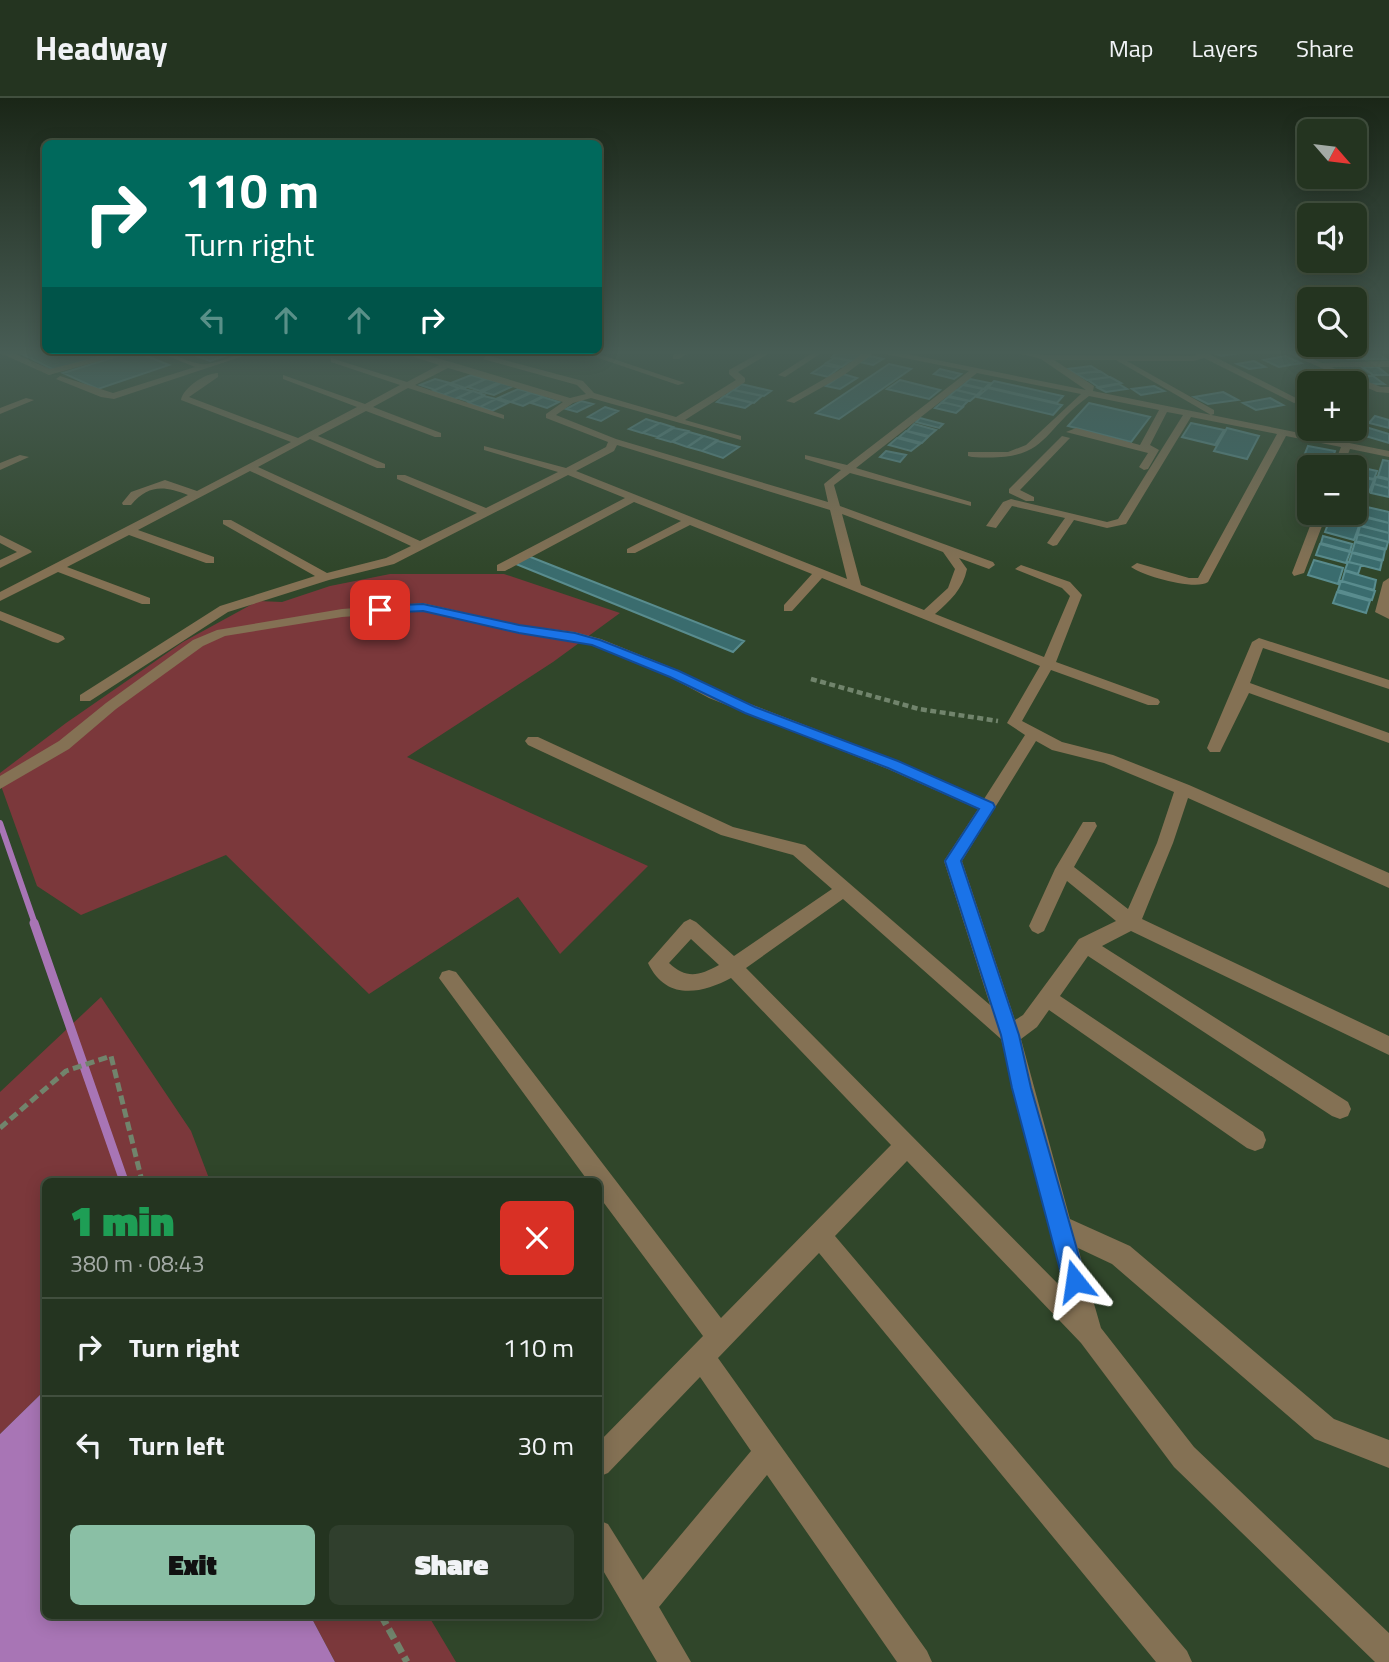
<!DOCTYPE html>
<html lang="en">
<head>
<meta charset="utf-8">
<style>
	body { margin:0; font-family:"Titillium Web",sans-serif; background:#303f2d; color:#f1f3f6; height:100vh; display:flex; flex-direction:column; font-size:26px; white-space:nowrap }
	* { box-sizing:border-box; margin:0 }
	p { font-size:23px; color:#a3aaa5 }
	.icon { flex:none; width:38px; height:38px; fill:none; stroke:currentColor; stroke-width:2; stroke-linecap:round; stroke-linejoin:round }
	.map { position:relative; flex:1; overflow:hidden }
	.side { position:absolute; left:42px; top:1080px; width:560px; height:441px; display:flex; flex-direction:column; background:#243420; border-radius:10px; box-shadow:0 4px 18px #0003,0 0 0 2px #414f3e }
	.side>* { flex:none }
	.guide { position:absolute; left:42px; top:42px; width:560px; height:214px; border-radius:10px; box-shadow:0 4px 18px #0003,0 0 0 2px #414f3e; background:#00695c; color:#fff; overflow:hidden }
	.needle { width:46px; rotate:118deg }
	.fabs { position:absolute; left:1297px; top:21px; display:grid; gap:14px }
	.fabs a { display:grid; place-items:center; width:70px; height:70px; border-radius:10px; background:#243420; box-shadow:0 4px 18px #0003,0 0 0 2px #414f3e; font-size:35px }
	.pin { position:absolute; display:grid; place-items:center; width:60px; height:60px; color:#fff; margin:-30px; border-radius:14px; box-shadow:0 4px 10px #0006 }
	.me { position:absolute; width:77px; margin:-38px; rotate:345deg; stroke-linejoin:round; filter:drop-shadow(0 0 5px #0008) }
	.turn { display:flex; align-items:center; gap:24px; height:147px; padding:0 28px; font-size:32px }
	.turn .icon { width:91px; height:91px; stroke-width:2.5 }
	.turn b { display:block; font-size:49px; line-height:60px }
	.lanes { display:flex; align-items:center; height:66px; padding:0 28px; background:#0003; justify-content:center; gap:35px; direction:ltr }
	.lanes .off { opacity:.35 }
	.round { display:grid; place-items:center; flex:none; width:74px; height:74px; border-radius:10px; background:#303f2d }
	.head { display:flex; align-items:center; justify-content:space-between; height:119px; padding:0 28px }
	h1 { font-size:42px; font-weight:800; line-height:52px; color:#1e9e55 }
	.primary-button { display:flex; gap:14px; margin-top:auto; padding:14px 28px }
	.primary-button a { flex:1; height:80px; border-radius:10px; background:#8abfa5; color:#111; font-size:28px; font-weight:800; line-height:80px; text-align:center }
	.primary-button a+a { background:#303f2d; color:#f1f3f6 }
	ul { padding:0; list-style:none }
	li { display:flex; align-items:center; gap:21px; height:98px; padding:0 28px; border-top:2px solid #414f3e }
	li div { flex:1 }
	li b { display:block; font-size:26px }
	li em { font-style:normal }
	header { display:flex; align-items:center; gap:42px; box-sizing:border-box; height:98px; padding:0 35px; background:#243420; border-bottom:2px solid #414f3e }
	header strong { font-size:33px }
	nav { display:flex; gap:38px; margin-inline-start:auto; font-size:24px }
	.map>svg:first-child { display:block }
	.green { fill:#7b383b }
	.water { fill:#a875b5 }
	.lines { fill:none; stroke-linecap:round; stroke-linejoin:round }
	.stream-far1 { stroke:#a875b5; stroke-width:6 }
	.stream { stroke:#a875b5; stroke-width:9 }
	.building { fill:#3a6c6e; stroke:#598c8e; stroke-width:2 }
	.path-far3 { stroke:#71846c; stroke-width:2.5; stroke-dasharray:3.5 2; stroke-linecap:butt }
	.path-far2 { stroke:#71846c; stroke-width:4.5; stroke-dasharray:6 3.5; stroke-linecap:butt }
	.path-far1 { stroke:#71846c; stroke-width:5; stroke-dasharray:9 4.5; stroke-linecap:butt }
	.path { stroke:#71846c; stroke-width:7; stroke-dasharray:11 5; stroke-linecap:butt }
	.minor { fill:#847154; fill-rule:evenodd }
	.route { fill:#1a73e8; stroke:#114b97; stroke-width:2 }
</style>
</head>
<body>
<header>
<strong>Headway</strong>
<nav><a>Map</a><a>Layers</a><a>Share</a></nav>
</header>
<div class="map">
<svg width="1389" height="1564" viewBox="0 0 1389 1564">
	<rect width="100%" height="100%" fill="#30462a"/>
	<path class="green" d="M390,476H504L620,515L553,564L407,659L648,768L560,856L518,799L369,896L226,757L81,817L37,788L0,685V675L66,625L183,544L258,503L282,504L330,488Z
		M101,899L191,1033L210,1083H46L45,1292L0,1336V994Z
		M310,1517H428L456,1564H335Z"/>
	<path class="water" d="M45,1292L46,1517H310L335,1564H0V1336Z"/>
	<g class="lines">
		<path class="stream-far1" d="M0,725L35,826"/>
		<path class="stream" d="M34,825L124,1083"/>
	</g>
	<path class="building" d="M14,252H121L54,272Z
		M181,252H242L210,263Z
		M841,252H846L864,256L853,263L832,259Z
		M1208,252H1240L1245,254L1221,258Z
		M1334,252H1354L1367,261H1347Z
		M1356,252H1373L1386,261H1369Z
		M134,253L169,267L98,291L63,275Z
		M870,258L883,261L873,267L860,264Z
		M1285,258L1301,265L1279,269L1264,262Z
		M834,260L850,263L842,269L826,265Z
		M1254,263L1265,269L1249,271L1237,266Z
		M889,266L911,271L839,321L816,315Z
		M824,267L839,270L828,279L812,275Z
		M1091,268L1099,273L1076,276L1068,271Z
		M1362,269H1378L1388,277H1373Z
		M940,271L961,276L954,281L934,276Z
		M1100,273L1109,279L1087,282L1077,276Z
		M843,276L857,280L840,291L826,288Z
		M471,277L485,281L465,290L451,285Z
		M1358,278H1373L1384,286H1368Z
		M1110,279L1121,285L1098,289L1088,282Z
		M435,281L450,285L435,292L420,287Z
		M486,281L499,284L480,293L468,289Z
		M970,281L990,285L984,291L964,286Z
		M900,282L940,292L929,301L887,291Z
		M994,283L1063,298L1057,305L988,289Z
		M501,285L513,288L494,297L482,294Z
		M448,286L459,290L444,297L433,293Z
		M741,286L771,293L764,298L734,292Z
		M1119,286L1127,291L1106,294L1098,290Z
		M963,287L983,291L977,297L957,292Z
		M1154,288L1164,293L1141,297L1132,291Z
		M460,290L472,293L455,301L443,297Z
		M988,290L1062,307L1053,317L977,299Z
		M518,291L530,294L511,304L498,300Z
		M733,292L762,298L754,305L725,298Z
		M956,292L977,297L970,303L949,298Z
		M473,293L484,297L470,304L458,300Z
		M1223,294L1238,302L1208,306L1194,299Z
		M531,295L543,298L523,308L511,304Z
		M484,298L496,301L480,309L468,305Z
		M724,298L752,305L745,310L717,304Z
		M543,299L559,304L547,310L531,305Z
		M948,299L968,303L962,309L942,304Z
		M1270,300L1283,307L1256,312L1243,305Z
		M496,301L508,305L492,313L480,309Z
		M581,303L593,306L577,314L566,311Z
		M942,304L963,309L956,315L935,310Z
		M1089,305L1150,319L1131,344L1068,328Z
		M605,309L618,313L601,323L588,319Z
		M1375,318L1389,322V330L1369,325Z
		M920,320L943,326L939,330L916,324Z
		M646,321L659,325L642,335L629,331Z
		M660,325L673,329L657,339L643,335Z
		M1191,325L1224,332L1215,347L1182,339Z
		M914,326L936,332L929,338L907,333Z
		M674,330L688,333L671,344L657,340Z
		M1227,330L1259,338L1247,361L1214,353Z
		M1369,330L1389,336V345L1362,337Z
		M906,333L928,339L922,345L899,339Z
		M689,334L703,338L687,349L673,344Z
		M704,338L717,342L702,353L688,349Z
		M897,340L920,346L911,353L889,347Z
		M718,343L739,349L723,360L702,353Z
		M1308,348L1335,353L1331,364L1304,358Z
		M886,353L906,357L900,364L880,359Z
		M1383,362L1389,363V381L1378,378Z
		M1350,367L1377,373L1374,381L1354,377V369H1349Z
		M1354,377L1374,382L1369,394L1354,391Z
		M1376,379L1389,382V390L1374,386Z
		M1374,386L1389,390V399L1371,395Z
		M1354,399L1366,402L1362,414L1354,412Z
		M1367,409L1389,414V425L1364,418Z
		M1363,419L1389,425V435L1360,427Z
		M1330,421L1359,428L1354,442L1325,434Z
		M1360,428L1389,435V444L1358,436Z
		M1358,436L1388,444L1386,451L1356,443Z
		M1323,438L1352,446L1350,453L1321,445Z
		M1355,444L1385,452L1383,462L1352,454Z
		M1320,446L1350,454L1346,465L1316,457Z
		M1352,455L1382,463L1380,472L1349,464Z
		M528,458L744,543L733,554L516,466Z
		M1314,462L1343,470L1338,486L1308,477Z
		M1348,464L1361,467L1358,476L1345,472Z
		M1345,473L1376,482L1374,492L1342,483Z
		M1341,483L1375,493L1372,502L1338,492Z
		M1337,494L1370,503L1366,515L1333,505Z"/>
	<g class="lines">
		<path class="path-far3" d="M811,581L814,582"/>
		<path class="path-far2" d="M811,581L919,611L998,623"/>
		<path class="path-far1" d="M0,1030L66,973L111,958L142,1083"/>
		<path class="path" d="M381,1517L407,1564"/>
		<path class="minor" d="M0,252H6L50,271L120,254L124,256L49,277L0,255Z
			M153,252C171,252 184,264 201,266C217,268 242,252 261,252L114,301L101,299L56,281L60,278L113,295L195,269Z
			M393,252H406L451,264L570,300L586,296L577,287L483,261L486,257L583,283L594,295L676,319L736,282L729,276V272L765,252H775L738,274L745,280V284L685,322L741,338V342L591,300L573,305L556,317L616,341L828,404L824,386L841,372L805,361V357L847,367L969,273L875,254L844,277L794,305L786,303L838,273L868,252H887L1086,292L1041,261L1007,252L1044,257L1193,258L1197,257L1191,252H1201L1302,303L1294,305L1204,260L1194,263H1127L1214,312V316L1211,317L1116,262H1054L1094,288L1093,293L1389,353V359L1350,351L1343,369H1333L1341,349L1286,338L1208,484C1196,493 1143,478 1131,469L1137,465L1189,480H1198L1277,336L1191,319L1126,426L1107,430L1074,422L1057,447L1053,448L1047,445L1065,420L1012,408L996,430L986,428L1003,404L1011,401L1107,424L1118,421L1183,317L1167,314L1150,347L1159,352L1148,371L1144,372L1139,369L1148,355L1066,334L1076,330L1140,347L1159,312L1089,298C1038,336 1049,364 972,359L968,358V354H1008L1026,347L1081,296L977,275L856,370L971,404V408L850,375L834,387L840,408L993,464L995,467L989,471L959,460L967,471C963,491 950,503 935,516L1044,559L1070,498L1062,490L1015,471L1021,467L1070,484L1082,497L1056,564L1158,601L1160,604L1158,607H1148L1051,572L1022,623L1062,644L1113,657L1189,687L1389,775V790L1188,700L1173,745L1142,821L1389,938V957L1131,833L1102,848L1348,1004L1351,1011L1348,1018L1340,1021L1332,1018L1088,858L1060,898L1263,1034L1266,1042L1263,1050L1255,1053L1247,1050L1049,912L1037,929L1021,941L1070,1121L1130,1148L1334,1321L1389,1342V1370L1315,1341L1112,1166L1078,1150L1101,1230L1194,1349L1389,1535V1564H1375L1174,1369L1081,1245L907,1063L835,1138L1187,1553L1192,1564H1156L819,1155L718,1260L927,1553L932,1564H897L767,1377L659,1509L691,1564H657L598,1464V1422L608,1426L643,1482L751,1353L700,1279L608,1375L598,1379V1345L703,1238L598,1097V1083H588L439,880L442,874L449,872L456,874L721,1220L891,1047L731,880C701,896 666,903 648,865L684,824L690,821L696,824L734,858L832,791L793,757L721,737L528,647L525,643L528,639H538L733,729L805,747L990,907L944,763L978,711L888,671L709,600L670,579L591,547L574,542L519,535L423,513L342,519L225,538L203,548L116,611L69,651L0,691V678L59,643L106,605L193,542L217,532L342,511L423,505L519,527L575,534L601,541L680,573L719,594L898,663L984,701L1025,637L1007,625L1040,568L822,480L792,513H784V507L812,476L690,427L635,455H627V451L681,423L634,404L505,473H497V467L625,400L568,377L394,466L329,482L228,514L90,603H80V597L220,508L315,478L223,426V422H231L327,475L386,460L411,448L250,373L138,432L214,459V465H206L129,437L67,469L150,500V506H142L58,474L0,503V494L188,397C164,388 149,386 131,407H123L122,405L131,394L165,382L197,393L291,344L181,302C183,290 205,275 218,275V279L189,299L298,340L357,309L283,281V277L365,306L400,287L331,264V260L407,284L439,267ZM448,270L563,304L546,316V320L608,344L606,349L566,370L484,348V352L558,374L486,410L405,377H397V381L477,415L420,443L258,369L310,341L377,370H385V366L318,338L366,313L435,339H441V335L373,309L408,290L504,321V317L415,287ZM617,347L830,412L847,481L576,373L614,353ZM842,416L943,454L955,471L948,490L924,512L861,487ZM1036,643L1052,652L1104,665L1174,694L1157,745L1128,811L1074,769L1097,728L1095,724H1083L1055,771L1029,828L1032,833L1038,836L1044,833L1067,783L1116,823L1079,841L1023,917L1015,922L962,763ZM843,801L1001,941L1066,1194L746,870ZM691,841L719,867C699,878 686,881 669,865Z
			M575,252H587L685,285L678,287Z
			M683,252H693L679,261H673V257Z
			M817,252H826L785,279L778,277Z
			M1280,252H1291L1322,265L1389,263V269H1331L1381,289H1389V295L1377,294Z
			M26,300L34,302L0,316V310Z
			M1062,338L1070,340L1020,392L1034,399V403H1026L1009,395V391Z
			M20,357L29,359L0,372V365Z
			M1315,415H1327L1304,475L1294,478L1292,475Z
			M0,437L30,452L32,454L0,470V462L17,454L0,445Z
			M1389,480V521L1375,514L1383,484Z
			M0,513L63,538L65,541L58,545L53,544L0,522Z
			M1259,540L1389,582V591L1263,550L1250,585L1389,635V645L1249,595L1220,654H1210L1207,650L1252,544Z"/>
	</g>
	<linearGradient id="sky" x2="0" y2="1"><stop stop-color="#1a2617"/><stop offset="0.54" stop-color="#485d55"/><stop offset="1" stop-color="#485d55" stop-opacity="0"/></linearGradient>
	<rect width="1389" height="471" fill="url(#sky)"/>
	<path class="route" d="M423,506L519,527L575,535L600,542L679,573L755,609L898,663L993,705L995,709L961,763L1019,937L1031,990L1086,1183L1083,1191L1075,1194L1067,1191L1063,1183L1012,990L1001,937L945,763L979,711L888,670L745,615L670,579L592,547L519,535L423,513L380,515L375,512L380,508Z"/>
</svg>
<div class="fabs">
<a><svg class="needle" viewBox="-14 -14 28 28"><path d="M0-13l5 13h-10z" fill="#e53935"/><path d="M0 13l5-13h-10z" fill="#a3aaa5"/></svg></a>
<a><svg class="icon" aria-label="sound" viewBox="0 0 24 24"><path d="M4 9h4l5-4v14l-5-4H4zM17 9q2 3 0 6"/></svg></a>
<a><svg class="icon" aria-label="search" viewBox="0 0 24 24"><circle cx="10" cy="10" r="6"/><path d="M15 15l6 6"/></svg></a>
<a>+</a>
<a>−</a>
</div>
<div class="pin" style="left:380px;top:512px;background:#d93025"><svg class="icon" aria-label="arrive" viewBox="0 0 24 24"><path d="M6 21V4h12l-3 4 3 4H6"/></svg></div>
<svg class="me" style="left:1075px;top:1183px" viewBox="-20 -20 40 40"><path d="M0-17L14 15 0 8-14 15z" fill="#1a73e8" stroke="#fff" stroke-width="4"/></svg>
<div class="guide">
<div class="turn"><svg class="icon" aria-label="right" viewBox="0 0 24 24"><path d="M7 20v-9h11M14 6l5 5-5 5"/></svg><div><b>110 m</b>Turn right</div></div>
<div class="lanes"><svg class="icon off" aria-label="left" viewBox="0 0 24 24"><path d="M17 20v-9H6M10 6l-5 5 5 5"/></svg><svg class="icon off" aria-label="ahead" viewBox="0 0 24 24"><path d="M12 20V5M6 11l6-6 6 6"/></svg><svg class="icon off" aria-label="ahead" viewBox="0 0 24 24"><path d="M12 20V5M6 11l6-6 6 6"/></svg><svg class="icon" aria-label="right" viewBox="0 0 24 24"><path d="M7 20v-9h11M14 6l5 5-5 5"/></svg></div>
</div>
<section class="side">
<div class="head"><div><h1>1 min</h1><p>380 m · 08:43</p></div><a class="round" style="background:#d93025;color:#fff"><svg class="icon" aria-label="close" viewBox="0 0 24 24"><path d="M6 6l12 12M18 6L6 18"/></svg></a></div>
<ul>
<li><svg class="icon" aria-label="right" viewBox="0 0 24 24"><path d="M7 20v-9h11M14 6l5 5-5 5"/></svg><div><b>Turn right</b></div><em>110 m</em></li>
<li><svg class="icon" aria-label="left" viewBox="0 0 24 24"><path d="M17 20v-9H6M10 6l-5 5 5 5"/></svg><div><b>Turn left</b></div><em>30 m</em></li>
</ul>
<div class="primary-button"><a>Exit</a><a>Share</a></div>
</section>
</div>
</body>
</html>
